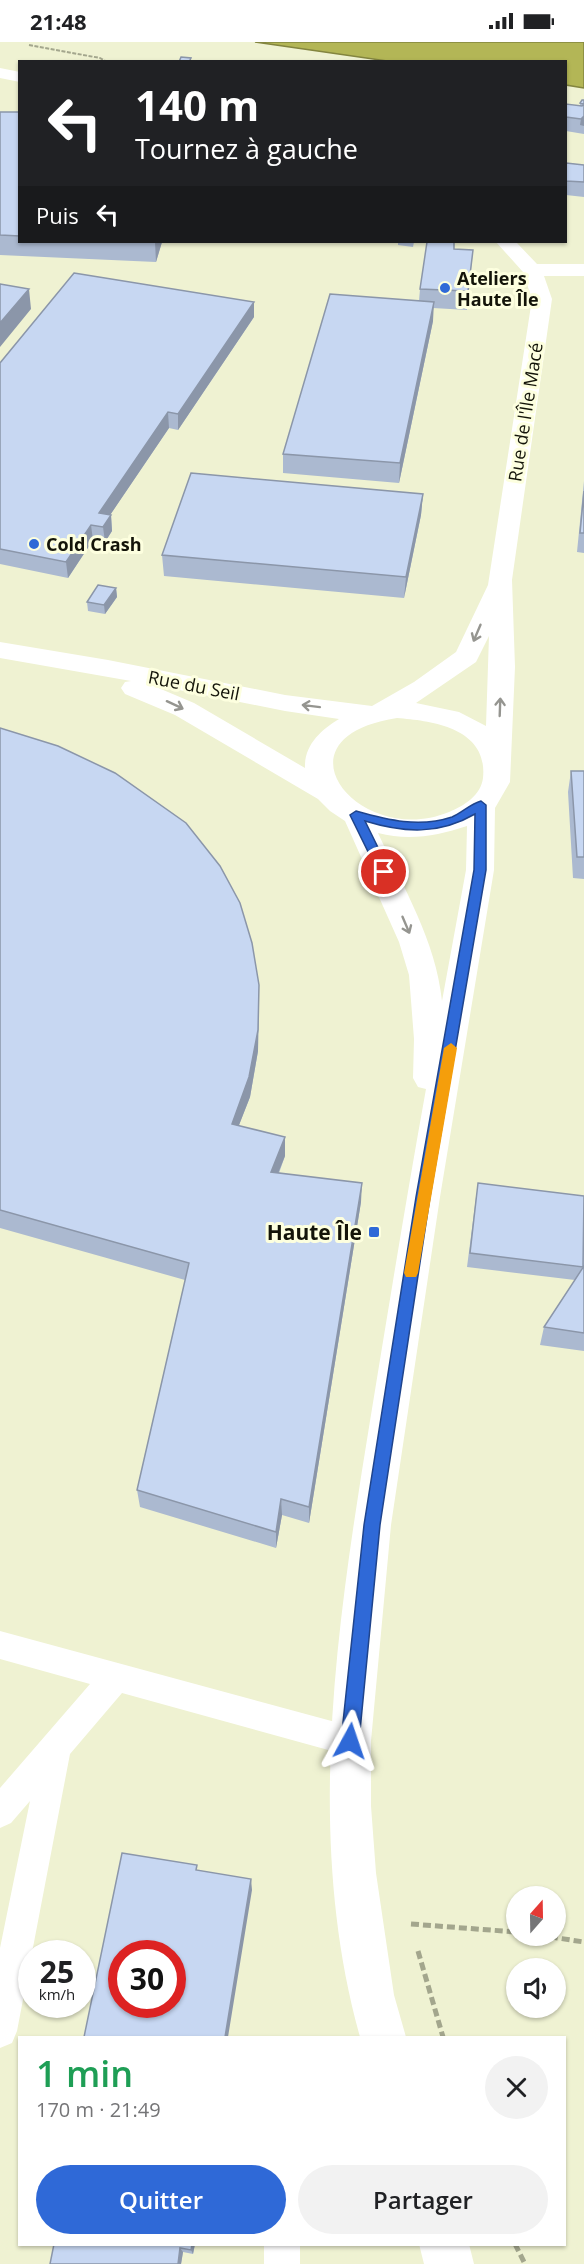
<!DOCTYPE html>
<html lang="fr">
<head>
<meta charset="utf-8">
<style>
	body { margin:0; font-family:"Open Sans",sans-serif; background:#f2f2f2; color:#202124; height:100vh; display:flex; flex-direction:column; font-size:22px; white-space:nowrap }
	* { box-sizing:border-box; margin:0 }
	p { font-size:20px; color:#757577 }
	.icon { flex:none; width:33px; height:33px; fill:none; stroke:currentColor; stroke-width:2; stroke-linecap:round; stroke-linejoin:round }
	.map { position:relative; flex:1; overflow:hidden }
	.panel { position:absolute; left:18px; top:1994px; width:548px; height:210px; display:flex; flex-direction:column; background:#fff; border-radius:0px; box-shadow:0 2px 4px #0004 }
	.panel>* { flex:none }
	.banner { position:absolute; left:18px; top:18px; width:549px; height:183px; border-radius:0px; box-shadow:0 2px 4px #0004; background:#202124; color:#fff; overflow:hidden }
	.needle { width:39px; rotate:20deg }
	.buttons { position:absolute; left:506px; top:1844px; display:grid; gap:12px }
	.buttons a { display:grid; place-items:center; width:60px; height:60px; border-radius:50%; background:#fff; box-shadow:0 2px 4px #0004; font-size:30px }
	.speed { position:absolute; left:18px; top:1898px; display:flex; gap:12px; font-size:30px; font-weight:700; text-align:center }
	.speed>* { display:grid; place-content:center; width:78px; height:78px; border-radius:50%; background:#fff; box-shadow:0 2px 4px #0004; line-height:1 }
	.speed small { font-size:15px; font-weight:400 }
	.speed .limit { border:9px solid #d22; background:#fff; color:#111 }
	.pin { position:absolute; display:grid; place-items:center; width:51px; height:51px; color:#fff; margin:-26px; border:3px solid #fff; border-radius:50%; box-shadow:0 2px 6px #0007 }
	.me { position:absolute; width:66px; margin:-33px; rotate:5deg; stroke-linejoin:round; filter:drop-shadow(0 0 4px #0008) }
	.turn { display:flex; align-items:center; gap:21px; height:126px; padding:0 18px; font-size:27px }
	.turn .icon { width:78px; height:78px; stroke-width:2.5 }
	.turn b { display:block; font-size:42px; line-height:51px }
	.then { display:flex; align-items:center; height:57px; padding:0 18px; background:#0003; gap:12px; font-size:22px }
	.round { display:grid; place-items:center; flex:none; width:63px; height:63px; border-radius:32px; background:#f2f2f2 }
	.head { display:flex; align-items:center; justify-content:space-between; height:102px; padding:0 18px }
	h1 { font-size:36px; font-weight:600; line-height:45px; color:#1e9e55 }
	.button { display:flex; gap:12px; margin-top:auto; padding:12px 18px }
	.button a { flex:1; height:69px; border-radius:36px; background:#2f69d7; color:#fff; font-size:24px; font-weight:600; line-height:69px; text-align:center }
	.button a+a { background:#f2f2f2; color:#202124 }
	.status { display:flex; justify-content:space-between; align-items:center; height:42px; padding:0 30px; background:#fff; direction:ltr }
	.status svg { height:16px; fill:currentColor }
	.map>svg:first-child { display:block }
	.water { fill:#b3b656; stroke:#83853f; stroke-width:1.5 }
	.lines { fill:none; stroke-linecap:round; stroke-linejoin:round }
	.path-far1 { stroke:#a3a68d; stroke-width:2; stroke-dasharray:4 1.5; stroke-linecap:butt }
	.path { stroke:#a3a68d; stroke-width:5; stroke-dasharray:8 4; stroke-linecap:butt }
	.lane { fill:#fff; fill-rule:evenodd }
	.street { fill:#fff; fill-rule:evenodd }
	.wall { fill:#abb9d0 }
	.shaded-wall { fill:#8b96a9 }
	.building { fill:#c7d7f2; stroke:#8b96a9; stroke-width:1.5; fill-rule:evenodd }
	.oneway { stroke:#959590 }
	.route { fill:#2f69d7; stroke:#1f448c; stroke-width:1.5 }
	.slow { fill:#f59e0b }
	.poi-dot { fill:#2f69d7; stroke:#fdffdf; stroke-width:2 }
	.labels { text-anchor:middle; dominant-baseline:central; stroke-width:6; stroke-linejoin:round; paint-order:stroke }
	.far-poi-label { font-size:18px; font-weight:bold; fill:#131409; stroke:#fdffdf; text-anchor:start }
	.far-street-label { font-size:18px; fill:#131409; stroke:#fdffdf }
	.poi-label { font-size:21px; font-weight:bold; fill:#131409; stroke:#fdffdf; text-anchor:end }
</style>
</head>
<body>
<div class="status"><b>21:48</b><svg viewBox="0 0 49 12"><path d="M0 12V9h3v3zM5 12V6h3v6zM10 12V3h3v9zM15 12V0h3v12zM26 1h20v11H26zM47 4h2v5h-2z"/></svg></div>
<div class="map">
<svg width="584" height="2222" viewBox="0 0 584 2222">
	<rect width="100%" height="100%" fill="#eff2d2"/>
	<path class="water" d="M255,0H584V46L566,43V20H394Z"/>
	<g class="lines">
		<path class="path-far1" d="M29,3L100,16L107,20"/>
		<path class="path" d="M411,1882L516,1890
			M538,1893L584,1900
			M418,1909L443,1995
			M515,2202L525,2222"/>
		<path class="lane" d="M0,1589L350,1684L361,1688L365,1699L361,1710L350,1714L122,1651L70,1712L17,1989L12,2001L0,2006V1906L30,1759L11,1781L0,1786V1746L90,1642L0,1617Z
			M264,2202H300V2222H264Z"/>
		<path class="street" d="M0,26L20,30V40L0,36Z
			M496,200H516L537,222H584V234H544L552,257L512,538L515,625L510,740L495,766L494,828L440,1155L391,1483L371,1699V1764L376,1831L394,1953L406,1995H360C304,1794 337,1582 370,1379C388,1269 406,1158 426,1047L418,1045L413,1036L414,997L409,933L399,900L345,779L330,769L318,757L175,673L125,652L121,646L125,640L131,639L0,616V600L108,618L285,653L372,664L414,640L456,610L488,543L532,257L523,230ZM489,594L486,684L459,670L416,661L476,620ZM149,642L285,669L339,677C321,688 304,703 305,726L194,661ZM397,676C435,679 488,687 483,736C481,753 464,764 449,770C360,807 268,696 397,676ZM467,784L466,828L442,959C436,899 403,845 378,791C409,799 437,794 467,784Z
			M419,2202H469L474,2222H424Z"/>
	</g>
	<path class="wall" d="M584,58V92L566,89V62L580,64V61Z
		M0,70H20V200H162L156,220L0,213Z
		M566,121L584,123V155L566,153Z
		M398,200H414L413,205L398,203Z
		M454,207L473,208L467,268L433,266V279L399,441L283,431V412L419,259L420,247Z
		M254,275L178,388L169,386L110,473H111L112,489L105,500L93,498L68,536L0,522V321Z
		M584,439V511L577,510Z
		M423,452L421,473L404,556L164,534L162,513Z
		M116,546L117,555L105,572L88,569L87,560Z
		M0,686L259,943L258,1009L250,1055L239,1083L285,1114L279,1131L361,1160L309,1481L282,1473L276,1506L140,1465L137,1448L185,1238L0,1186Z
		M571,729H584V837L573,836L568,750Z
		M584,1154V1309L540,1303L544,1285L575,1238L467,1225L476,1155Z
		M195,2202L193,2212L183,2210L181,2222H50Z"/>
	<path class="shaded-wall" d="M584,74V84L580,83L581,77Z
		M155,200H162L156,220Z
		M29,247L31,267L0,305V281Z
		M254,260V275L178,388V372Z
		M434,260L433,279L399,441L400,421Z
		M168,370L169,386L102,485L99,471Z
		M423,452L421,473L404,556L406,535Z
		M111,473L112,489L105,500L103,485Z
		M91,483L93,498L68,536L66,520Z
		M116,546L117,555L105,572L104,563Z
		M259,943L258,1009L250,1055L232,1101V1082Z
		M285,1095V1114L271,1149V1130Z
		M362,1141L361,1160L309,1481V1465Z
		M281,1457L282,1473L276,1506V1490Z
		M251,1837L252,1848L228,1995H225Z
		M192,2202H195L193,2212L191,2208Z
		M180,2206L183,2210L181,2222H178Z"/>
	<path class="building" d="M181,15L191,16L189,20H179Z
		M582,58H584V74L581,77L566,75V62L582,64L584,62L580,61Z
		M0,70H20V194L0,193Z
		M566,121L584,123V140L566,139Z
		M427,200H454V207L473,208L468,249L420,247Z
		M74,231L254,260L178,372L168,370L99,471L111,473L103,485L91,483L66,520L0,507V321Z
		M0,242L29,247L0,281Z
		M330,252L434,260L400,421L283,412Z
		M191,431L423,452L406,535L162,513Z
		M584,449V491H580Z
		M98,543L116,546L104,563L87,560Z
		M0,686L58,704L115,731L186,781L220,824L240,861L252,901L259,943L258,988L249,1035L232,1082L285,1095L271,1130L362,1141L309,1465L281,1457L276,1490L137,1448L189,1221L0,1168Z
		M571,729H584V815H577Z
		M478,1141L584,1154L583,1225L470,1211Z
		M584,1224V1291L544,1285Z
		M122,1811L197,1823L196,1828L251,1837L225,1995H84ZM122,1911H172V1962H122Z
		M54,2202H192L191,2208L180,2206L178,2222H50Z"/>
	<defs><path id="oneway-shaft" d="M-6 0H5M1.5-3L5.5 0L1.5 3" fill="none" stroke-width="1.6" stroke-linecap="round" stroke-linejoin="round" transform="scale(1.5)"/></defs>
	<g class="oneway">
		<use href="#oneway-shaft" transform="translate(477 591) rotate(113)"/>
		<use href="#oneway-shaft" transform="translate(175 663) rotate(25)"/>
		<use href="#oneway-shaft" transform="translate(311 664) rotate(-173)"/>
		<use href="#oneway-shaft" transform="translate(500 665) rotate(-88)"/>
		<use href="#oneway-shaft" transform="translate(406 883) rotate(67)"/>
	</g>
	<path class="route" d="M481,759L486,763V828L430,1155L380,1483L359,1699L356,1705L350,1707L344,1705L341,1699L364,1483L416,1155L474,828L475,772C439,793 404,791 365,779L390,830L384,834L378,830L350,773L356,769C388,778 419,786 452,775C462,771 470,762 481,759Z"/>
	<path class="slow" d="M451,1001L457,1006L418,1231L416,1235H406L404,1231L444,1006Z"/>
	<g class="poi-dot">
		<circle cx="445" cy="246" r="6"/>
		<circle cx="34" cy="502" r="6"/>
		<rect x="368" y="1184" width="12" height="12" rx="3"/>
	</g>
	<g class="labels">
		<g class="far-poi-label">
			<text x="457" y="236">Ateliers<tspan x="457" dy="21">Haute Île</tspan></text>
			<text x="46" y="502">Cold Crash</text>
		</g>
		<g class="far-street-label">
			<text transform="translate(525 370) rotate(-81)">Rue de l'Île Macé</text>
			<text transform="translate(194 643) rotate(11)">Rue du Seil</text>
		</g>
		<g class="poi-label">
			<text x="362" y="1190">Haute Île</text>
		</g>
	</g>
</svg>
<div class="buttons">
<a><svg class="needle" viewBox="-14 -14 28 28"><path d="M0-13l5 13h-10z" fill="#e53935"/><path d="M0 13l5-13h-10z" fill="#757577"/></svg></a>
<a><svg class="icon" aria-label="sound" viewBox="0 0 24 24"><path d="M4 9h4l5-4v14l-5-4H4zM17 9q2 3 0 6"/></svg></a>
</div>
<div class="speed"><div>25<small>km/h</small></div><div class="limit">30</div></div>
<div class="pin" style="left:384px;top:830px;background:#d93025"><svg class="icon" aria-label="arrive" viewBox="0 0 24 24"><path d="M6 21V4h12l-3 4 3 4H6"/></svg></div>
<svg class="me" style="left:350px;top:1699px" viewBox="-20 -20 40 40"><path d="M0-17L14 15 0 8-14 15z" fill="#2f69d7" stroke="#fff" stroke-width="4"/></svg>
<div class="banner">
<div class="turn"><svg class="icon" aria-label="left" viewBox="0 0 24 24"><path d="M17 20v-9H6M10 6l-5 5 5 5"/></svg><div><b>140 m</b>Tournez à gauche</div></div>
<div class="then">Puis<svg class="icon" aria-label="left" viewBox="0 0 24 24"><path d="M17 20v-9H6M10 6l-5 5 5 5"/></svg></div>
</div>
<section class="panel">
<div class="head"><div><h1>1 min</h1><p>170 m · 21:49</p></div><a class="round"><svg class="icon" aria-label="close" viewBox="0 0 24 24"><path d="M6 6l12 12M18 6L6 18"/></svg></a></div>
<div class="button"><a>Quitter</a><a>Partager</a></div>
</section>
</div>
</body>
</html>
